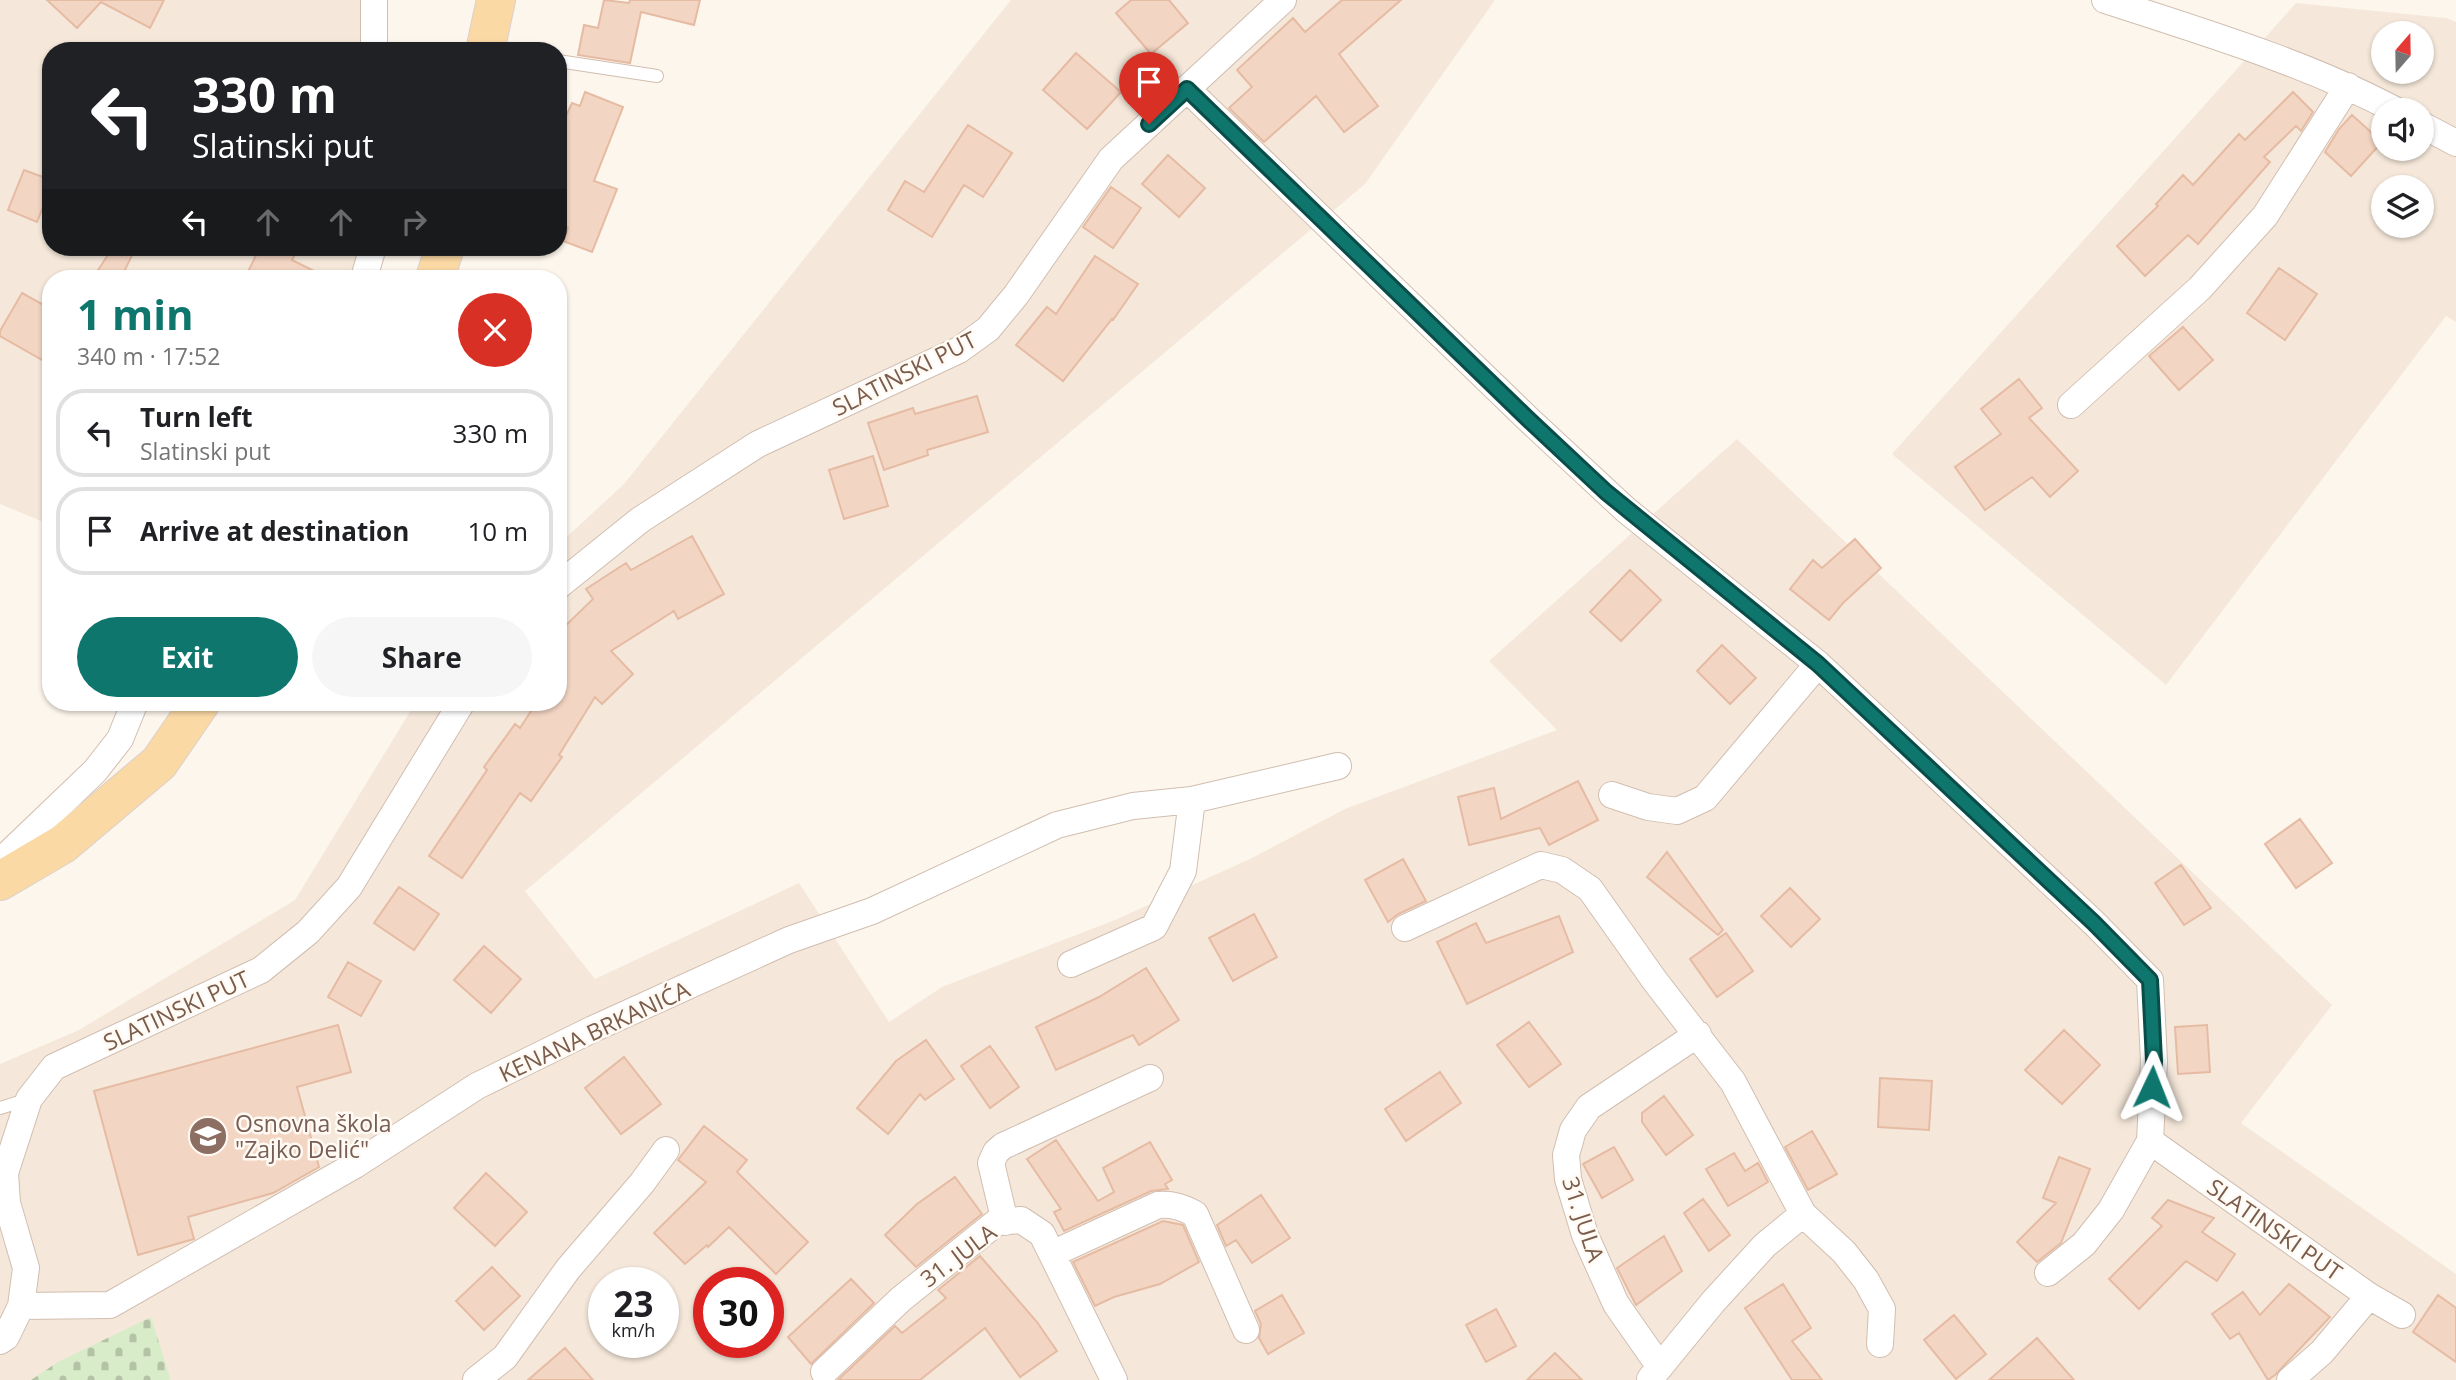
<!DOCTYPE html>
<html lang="en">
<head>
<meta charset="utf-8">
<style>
	body { margin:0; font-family:"Open Sans",sans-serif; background:#f6f6f6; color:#202124; height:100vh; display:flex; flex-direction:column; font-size:26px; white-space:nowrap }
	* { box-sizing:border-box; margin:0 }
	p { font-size:23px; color:#757577 }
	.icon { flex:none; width:38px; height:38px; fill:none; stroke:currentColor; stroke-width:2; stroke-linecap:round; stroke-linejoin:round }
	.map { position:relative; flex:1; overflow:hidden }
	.drawer { position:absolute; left:42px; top:270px; width:525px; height:441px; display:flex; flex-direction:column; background:#fff; border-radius:28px; box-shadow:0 2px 5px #0004 }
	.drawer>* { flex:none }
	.guide { position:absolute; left:42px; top:42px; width:525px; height:214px; border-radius:28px; box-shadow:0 2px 5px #0004; background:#202124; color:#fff; overflow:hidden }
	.needle { width:46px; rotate:20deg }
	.buttons { position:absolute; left:2371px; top:21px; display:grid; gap:14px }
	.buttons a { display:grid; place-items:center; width:63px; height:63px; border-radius:50%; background:#fff; box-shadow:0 2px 5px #0004; font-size:35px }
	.speed { position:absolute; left:588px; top:1267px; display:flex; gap:14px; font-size:35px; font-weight:700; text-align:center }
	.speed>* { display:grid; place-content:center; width:91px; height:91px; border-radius:50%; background:#fff; box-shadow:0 2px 5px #0004; line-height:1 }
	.speed small { font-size:18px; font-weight:400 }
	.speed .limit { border:10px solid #d22; background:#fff; color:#111 }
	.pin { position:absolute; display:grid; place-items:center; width:60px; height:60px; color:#fff; margin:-72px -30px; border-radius:50% 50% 50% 0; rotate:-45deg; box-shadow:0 0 7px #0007 }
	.pin .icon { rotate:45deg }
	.me { position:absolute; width:77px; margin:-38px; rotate:2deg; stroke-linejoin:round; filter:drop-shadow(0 0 5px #0008) }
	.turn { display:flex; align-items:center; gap:24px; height:147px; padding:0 35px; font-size:32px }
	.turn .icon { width:91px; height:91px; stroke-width:2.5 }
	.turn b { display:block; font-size:49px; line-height:60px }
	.lanes { display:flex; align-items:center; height:66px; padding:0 35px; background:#0003; justify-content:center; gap:35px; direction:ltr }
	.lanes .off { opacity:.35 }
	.round { display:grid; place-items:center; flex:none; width:74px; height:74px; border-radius:37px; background:#f6f6f6 }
	.summary { display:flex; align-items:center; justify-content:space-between; height:119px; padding:0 35px }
	h1 { font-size:42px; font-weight:700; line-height:52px; color:#0f766e }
	.button { display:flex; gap:14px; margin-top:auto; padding:14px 35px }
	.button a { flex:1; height:80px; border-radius:42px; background:#0f766e; color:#fff; font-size:28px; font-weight:700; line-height:80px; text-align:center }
	.button a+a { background:#f6f6f6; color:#202124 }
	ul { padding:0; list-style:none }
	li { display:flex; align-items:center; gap:21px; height:88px; margin:0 14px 10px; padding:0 21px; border:4px solid #e0e0e0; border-radius:28px }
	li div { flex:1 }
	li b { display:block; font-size:26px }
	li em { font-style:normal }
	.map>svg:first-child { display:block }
	.residential { fill:#f5e8da; fill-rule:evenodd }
	.cemetery { fill:url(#cemetery-stones) }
	.building { fill:#f3d5c3; stroke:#e6bba3; stroke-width:2 }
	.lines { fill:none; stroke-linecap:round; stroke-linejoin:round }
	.lane-casing { stroke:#d1beb0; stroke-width:14 }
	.street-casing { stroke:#d1beb0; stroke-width:28 }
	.primary-casing { stroke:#dad1cd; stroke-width:40 }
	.lane { stroke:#fff; stroke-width:12 }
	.street { stroke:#fff; stroke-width:26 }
	.primary { stroke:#fbd9a5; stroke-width:38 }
	.route-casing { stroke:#0a4d48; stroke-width:18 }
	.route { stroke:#0f766e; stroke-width:12 }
	.labels { text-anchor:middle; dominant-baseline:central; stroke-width:5; stroke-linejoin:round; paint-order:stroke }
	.street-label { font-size:23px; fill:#7a5c4d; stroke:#fffaf3 }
	.education-label { font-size:23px; fill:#785e54; stroke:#fffaf3; text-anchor:start }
</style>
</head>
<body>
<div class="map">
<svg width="2456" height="1380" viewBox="0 0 2456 1380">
	<defs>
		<pattern id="cemetery-stones" width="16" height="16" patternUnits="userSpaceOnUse" patternTransform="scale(1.75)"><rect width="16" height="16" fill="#d8ecc9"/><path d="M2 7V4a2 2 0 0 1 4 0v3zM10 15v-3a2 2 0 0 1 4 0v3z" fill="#b4c2a5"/></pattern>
	</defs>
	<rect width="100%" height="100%" fill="#fdf6ec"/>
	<path class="residential" d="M0,0H374V51H51V247H373L364,278H51V525L0,504Z
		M1011,0H1495L1365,184L525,891L595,979L799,883L889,1022L942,987L1115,920L1250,859L1345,809L1557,730L1489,661L1737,439L2332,1005L2241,1123L2456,1274V1380H0V1064L79,1030L295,900L416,702H558V545L624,484ZM604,1283H663V1342H604ZM709,1283H768V1342H709Z
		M2296,3L2446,18L2456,22V322L2446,316L2166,685L1892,454ZM2384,33H2422V72H2384ZM2384,110H2422V149H2384ZM2384,187H2422V226H2384Z"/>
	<path class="cemetery" d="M151,1317L170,1378L169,1380H31L58,1362Z"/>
	<path class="building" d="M47,0H164L150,28L101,2L77,28Z
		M604,0L629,3L630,0H700L694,25L641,12L630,63L578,55L584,25L598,28Z
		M1131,0H1169L1188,23L1151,54L1116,13Z
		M1342,0H1401L1339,54L1378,106L1344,132L1316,96L1264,142L1229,108L1252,87L1237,70L1293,18L1305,32Z
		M1076,53L1121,92L1087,129L1043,90Z
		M585,92L623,107L594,181L617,189L592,252L563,241L568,228L558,224V133L572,103L580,106Z
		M2293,92L2313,112L2301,131L2296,126L2264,157L2270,162L2198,244L2188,235L2145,276L2117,246L2158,206L2156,204L2183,175L2193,185L2239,134L2245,140Z
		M2352,115L2382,142L2351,176L2325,152L2339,129Z
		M968,125L1012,153L983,197L964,185L932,237L888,210L905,181L924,192Z
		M1168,155L1205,188L1179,217L1142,184Z
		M24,170L51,180V188L37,222L8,210Z
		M1111,187L1141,208L1113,248L1083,227Z
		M113,247H136L121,278H93Z
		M260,247H299L292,260L328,278H245Z
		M1095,256L1138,284L1113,320L1112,319L1063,381L1016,345L1047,307L1056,314Z
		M2279,268L2317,294L2285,340L2247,313Z
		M22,293L51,309V365L0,336V331Z
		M2183,327L2213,360L2179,390L2149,356Z
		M2019,379L2042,408L2029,418L2078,471L2050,497L2032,477L1985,510L1955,467L2001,434L1981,409Z
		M977,396L988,432L927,450L928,455L884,470L868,423L913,408L915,414Z
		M873,456L888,506L844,519L829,470Z
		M692,536L724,594L678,619L674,611L611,651L633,674L602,704L595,697L559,755L562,757L531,801L520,793L462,878L429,856L487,770L484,767L515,724L520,728L537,702H558V633L593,599L586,589L626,563L631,570Z
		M1855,539L1881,568L1843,603L1829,620L1790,589L1813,560L1822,568Z
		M1630,570L1661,600L1621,641L1590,612Z
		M1722,645L1756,678L1730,704L1697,671Z
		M1578,781L1598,820L1549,845L1540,828L1469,845L1458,797L1494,788L1501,819Z
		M2300,819L2332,863L2296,888L2265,844Z
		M1667,852L1723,930L1718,935L1647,877Z
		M1403,859L1426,901L1398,914L1388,922L1365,880Z
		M2181,865L2211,908L2184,925L2155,883Z
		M399,887L439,914L414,950L374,923Z
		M1790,888L1820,919L1791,947L1761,916Z
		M1254,914L1277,957L1233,981L1209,938Z
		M1559,916L1573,952L1467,1004L1437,942L1476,923L1486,943Z
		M1726,933L1753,971L1717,997L1690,959Z
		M484,946L521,979L491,1013L454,980Z
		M348,962L381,981L361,1016L328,997Z
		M1146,968L1179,1020L1139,1045L1133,1035L1056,1070L1036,1027L1099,997Z
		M1529,1022L1561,1064L1529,1087L1497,1045Z
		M338,1025L351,1072L297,1087L319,1167L273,1193L188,1217L194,1239L138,1255L94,1091Z
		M2207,1025L2210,1072L2178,1074L2175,1027Z
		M2064,1030L2100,1065L2062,1104L2025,1070Z
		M926,1040L954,1079L925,1100L920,1094L888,1134L857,1108L896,1061Z
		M990,1046L1019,1087L990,1108L961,1066Z
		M624,1057L661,1104L621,1134L585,1088Z
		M1440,1072L1461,1103L1406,1141L1385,1109Z
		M1880,1078L1932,1081L1929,1130L1878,1127Z
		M1664,1096L1693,1135L1666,1155L1642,1122V1113Z
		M704,1126L747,1160L737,1172L808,1242L776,1274L729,1227L708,1247L707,1245L685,1264L654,1233L706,1182L678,1160Z
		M1812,1131L1837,1174L1808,1190L1785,1147Z
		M1056,1140L1098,1201L1114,1192L1103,1168L1150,1142L1172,1180L1165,1184L1168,1189L1151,1191L1064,1231L1054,1212L1061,1209L1027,1159Z
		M1614,1147L1633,1180L1602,1198L1583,1164Z
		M1734,1153L1745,1171L1758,1163L1768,1182L1728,1206L1706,1169Z
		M2059,1157L2090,1169L2061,1243L2037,1262L2017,1242L2056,1203L2043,1198Z
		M486,1173L527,1212L495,1246L454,1208Z
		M955,1177L982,1214L916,1267L885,1235L917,1204Z
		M1261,1195L1290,1238L1252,1263L1236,1240L1226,1246L1217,1225Z
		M1703,1199L1730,1235L1709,1251L1684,1213Z
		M2168,1200L2214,1218L2202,1232L2235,1254L2217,1281L2186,1261L2139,1309L2109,1279L2162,1226L2152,1218Z
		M1163,1221L1183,1225L1199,1262L1160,1284L1114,1297L1095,1306L1073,1262Z
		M1664,1236L1682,1271L1636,1305L1617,1268Z
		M980,1256L1037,1322L1057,1351L1020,1377L985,1328L920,1380H838L895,1326L902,1333L946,1298L938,1290Z
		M492,1267L520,1296L484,1330L456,1301Z
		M851,1279L874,1303L811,1364L788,1337Z
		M1783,1284L1811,1328L1792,1341L1822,1380H1792L1745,1308Z
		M2289,1284L2330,1317L2275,1375L2268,1380L2239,1333L2230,1339L2212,1314L2243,1292L2260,1315Z
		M1282,1295L1304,1333L1268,1354L1259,1338L1261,1324L1255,1311Z
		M2438,1295L2456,1308V1362L2413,1332Z
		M1496,1309L1516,1346L1486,1362L1466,1325Z
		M1954,1315L1986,1354L1956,1379L1924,1340Z
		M2037,1338L2074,1380H1989Z
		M565,1348L593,1380H528Z
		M1555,1353L1582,1380H1527Z"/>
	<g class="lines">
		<g class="lane-casing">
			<path id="lane" d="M558,61L657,76
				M0,1108L29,1099"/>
		</g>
		<g class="street-casing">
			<path id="street" d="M2105,0C2203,32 2304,62 2395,110
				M374,51V0
				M1187,89L1527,418L1626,510L1818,664L2094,923L2150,980L2154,1061L2150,1141L2111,1210L2084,1244L2048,1273
				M2422,125L2456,143
				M364,278L373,247
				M2071,405L2200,288L2265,216L2348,86
				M558,586L640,520L758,444L959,350L988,329L1016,295L1111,159L1283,0
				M1612,795L1648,807L1677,811L1705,798L1818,664
				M0,862L95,771L120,739L135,702
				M1405,928L1541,865L1562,870L1590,889L1655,981L1733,1082L1803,1214L1844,1252L1866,1280L1882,1309L1880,1344
				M1071,964L1154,927L1183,871L1192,800
				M2150,1141L2369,1296L2402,1315
				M1005,1222L991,1163L996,1152L1003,1146L1150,1078
				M1052,1254L1158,1205C1173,1204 1182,1207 1195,1214L1246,1330
				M21,1306L110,1305L355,1165L477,1086L593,1029L789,940L872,911L1057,825L1133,806L1192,800L1338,766
				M0,1341L6,1337L21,1306L26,1268L7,1203L5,1173L29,1099L54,1067L261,970L308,932L349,887L462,702
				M1660,1367L1616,1304L1585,1235L1568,1179L1566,1155L1573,1130L1589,1107L1698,1034
				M824,1372L901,1299L997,1222L1021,1220L1042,1234L1114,1380
				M1650,1379L1713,1302L1765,1245L1803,1214
				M476,1380L505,1357L568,1269L642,1183L666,1150
				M2290,1380L2322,1352L2369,1296"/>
		</g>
		<g class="primary-casing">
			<path id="primary" d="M485,51L496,0
				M435,278L445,247
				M0,881L63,844L159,763L201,702"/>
		</g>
		<use href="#lane" class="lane"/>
		<use href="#street" class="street"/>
		<use href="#primary" class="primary"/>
	</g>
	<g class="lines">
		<g class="route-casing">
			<path id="route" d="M1149,124L1187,89L1527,418L1606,492L1818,664L2094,923L2150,980L2154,1061L2152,1087"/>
		</g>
		<use href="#route" class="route"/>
	</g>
	<defs>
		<g id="school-disc" transform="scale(2.0125)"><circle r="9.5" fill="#8d6e63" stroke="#fffaf3"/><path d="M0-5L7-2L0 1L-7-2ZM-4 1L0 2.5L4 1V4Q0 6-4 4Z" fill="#fff"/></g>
	</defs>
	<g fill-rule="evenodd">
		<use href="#school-disc" x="208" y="1136"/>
	</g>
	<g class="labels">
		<g class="street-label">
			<text transform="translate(904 373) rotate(-27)">SLATINSKI PUT</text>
			<text transform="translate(176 1010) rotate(-25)">SLATINSKI PUT</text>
			<text transform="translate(594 1031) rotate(-25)">KENANA BRKANIĆA</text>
			<text transform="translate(1584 1219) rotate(72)">31. JULA</text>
			<text transform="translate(2275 1229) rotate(35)">SLATINSKI PUT</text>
			<text transform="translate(958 1255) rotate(-37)">31. JULA</text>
		</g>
		<g class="education-label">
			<text x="235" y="1123">Osnovna škola<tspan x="235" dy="26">"Zajko Delić"</tspan></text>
		</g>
	</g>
</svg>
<div class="buttons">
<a><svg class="needle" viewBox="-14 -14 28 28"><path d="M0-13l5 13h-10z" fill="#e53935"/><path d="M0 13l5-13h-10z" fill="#757577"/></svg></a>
<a><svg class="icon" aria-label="sound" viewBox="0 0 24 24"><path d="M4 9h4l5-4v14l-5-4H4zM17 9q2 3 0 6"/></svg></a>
<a><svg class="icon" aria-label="layers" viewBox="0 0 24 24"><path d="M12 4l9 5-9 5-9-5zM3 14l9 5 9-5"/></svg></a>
</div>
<div class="speed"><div>23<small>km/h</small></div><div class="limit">30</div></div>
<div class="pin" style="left:1149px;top:124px;background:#d93025"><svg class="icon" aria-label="arrive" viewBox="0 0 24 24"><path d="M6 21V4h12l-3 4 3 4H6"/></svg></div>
<svg class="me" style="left:2152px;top:1087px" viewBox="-20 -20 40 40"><path d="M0-17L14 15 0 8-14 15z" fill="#0f766e" stroke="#fff" stroke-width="4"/></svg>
<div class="guide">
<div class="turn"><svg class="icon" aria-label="left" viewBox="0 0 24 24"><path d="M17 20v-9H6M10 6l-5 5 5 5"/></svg><div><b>330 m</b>Slatinski put</div></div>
<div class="lanes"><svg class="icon" aria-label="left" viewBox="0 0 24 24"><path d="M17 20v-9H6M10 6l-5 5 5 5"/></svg><svg class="icon off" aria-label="ahead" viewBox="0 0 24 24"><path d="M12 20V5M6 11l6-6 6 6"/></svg><svg class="icon off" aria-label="ahead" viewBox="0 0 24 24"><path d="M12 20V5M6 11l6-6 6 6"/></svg><svg class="icon off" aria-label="right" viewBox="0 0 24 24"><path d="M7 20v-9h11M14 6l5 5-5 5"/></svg></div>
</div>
<section class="drawer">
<div class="summary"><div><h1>1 min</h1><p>340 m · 17:52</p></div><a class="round" style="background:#d93025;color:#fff"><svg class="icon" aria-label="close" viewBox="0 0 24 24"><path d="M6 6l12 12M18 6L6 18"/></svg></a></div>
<ul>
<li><svg class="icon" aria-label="left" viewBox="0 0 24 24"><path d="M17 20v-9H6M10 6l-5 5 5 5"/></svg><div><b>Turn left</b><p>Slatinski put</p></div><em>330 m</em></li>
<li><svg class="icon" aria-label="arrive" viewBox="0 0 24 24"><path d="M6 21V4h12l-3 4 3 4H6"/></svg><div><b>Arrive at destination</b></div><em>10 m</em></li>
</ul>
<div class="button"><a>Exit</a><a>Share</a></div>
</section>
</div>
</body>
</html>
